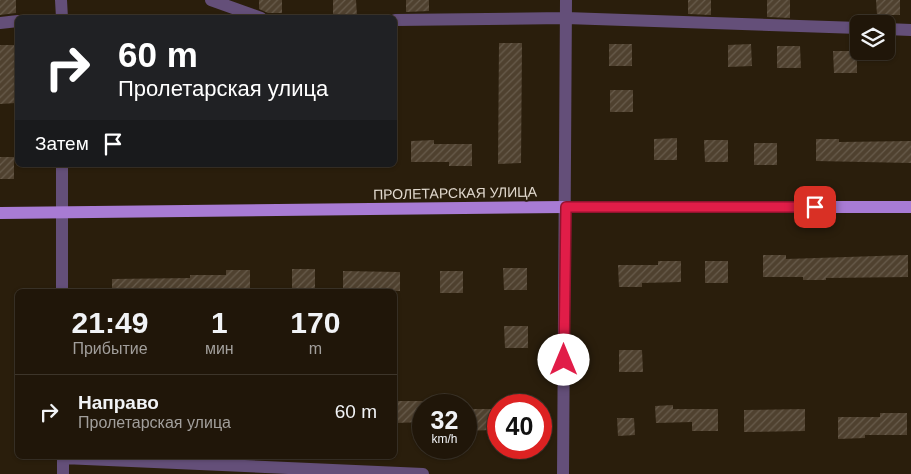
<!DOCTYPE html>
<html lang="ru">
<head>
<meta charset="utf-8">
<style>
	body { margin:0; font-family:Helvetica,sans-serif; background:#281f12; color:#f1f3f6; height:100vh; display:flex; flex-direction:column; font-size:19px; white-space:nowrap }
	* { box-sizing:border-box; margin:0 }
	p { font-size:16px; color:#a29f9c }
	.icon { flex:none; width:28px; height:28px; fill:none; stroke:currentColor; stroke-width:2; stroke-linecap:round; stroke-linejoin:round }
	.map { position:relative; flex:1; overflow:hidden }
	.drawer { position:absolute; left:15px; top:289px; width:382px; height:170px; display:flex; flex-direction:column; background:#201609; border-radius:8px; box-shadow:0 1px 4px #0004,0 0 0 1px #3d352a }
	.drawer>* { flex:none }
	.hud { position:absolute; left:15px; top:15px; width:382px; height:152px; border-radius:8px; box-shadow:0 1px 4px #0004,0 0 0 1px #3d352a; background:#202124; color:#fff; overflow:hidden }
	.buttons { position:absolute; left:850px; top:15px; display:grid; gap:10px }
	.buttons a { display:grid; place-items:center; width:45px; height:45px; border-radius:8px; background:#201609; box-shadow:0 1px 4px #0004,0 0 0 1px #3d352a; font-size:25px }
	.speed { position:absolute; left:412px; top:394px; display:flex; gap:10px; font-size:25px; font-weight:700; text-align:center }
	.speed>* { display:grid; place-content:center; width:65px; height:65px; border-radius:50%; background:#201609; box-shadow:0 1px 4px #0004,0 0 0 1px #3d352a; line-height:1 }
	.speed small { font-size:12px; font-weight:400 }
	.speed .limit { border:8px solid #d22; background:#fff; color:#111 }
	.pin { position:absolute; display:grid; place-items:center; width:42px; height:42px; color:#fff; margin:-21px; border-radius:10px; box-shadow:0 2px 8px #0006 }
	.me { position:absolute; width:55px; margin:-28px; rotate:0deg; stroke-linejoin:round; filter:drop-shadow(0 0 4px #0008) }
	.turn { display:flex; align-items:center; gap:18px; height:105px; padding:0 20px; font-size:22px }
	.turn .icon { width:65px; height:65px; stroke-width:2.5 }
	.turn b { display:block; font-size:35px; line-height:42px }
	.then { display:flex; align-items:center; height:48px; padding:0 20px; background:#0003; gap:10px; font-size:19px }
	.eta { display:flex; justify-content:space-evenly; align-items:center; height:85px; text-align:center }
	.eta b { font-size:30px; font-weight:700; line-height:35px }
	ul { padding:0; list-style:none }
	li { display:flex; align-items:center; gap:15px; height:75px; padding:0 20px; border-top:1px solid #3d352a }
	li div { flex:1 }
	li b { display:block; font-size:19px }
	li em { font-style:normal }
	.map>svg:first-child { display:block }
	.building { fill:url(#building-hatch) }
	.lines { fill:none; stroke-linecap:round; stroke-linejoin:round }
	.minor { stroke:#644f79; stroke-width:12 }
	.major { stroke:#a87bd4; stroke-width:12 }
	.route-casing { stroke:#92132f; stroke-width:12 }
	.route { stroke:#e11d48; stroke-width:9 }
	.labels { text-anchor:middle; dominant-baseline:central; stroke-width:4; stroke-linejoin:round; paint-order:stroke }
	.street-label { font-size:14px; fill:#e0d8cd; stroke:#2a1e0c }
</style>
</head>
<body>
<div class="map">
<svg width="911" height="474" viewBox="0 0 911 474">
	<defs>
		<pattern id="building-hatch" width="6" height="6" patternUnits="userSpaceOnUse" patternTransform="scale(1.25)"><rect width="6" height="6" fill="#4f412f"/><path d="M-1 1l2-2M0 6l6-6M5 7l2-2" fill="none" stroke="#685c4c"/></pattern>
	</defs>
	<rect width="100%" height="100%" fill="#2a1e0c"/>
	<path class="building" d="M0,0H16V13L0,15Z
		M259,0H282V13H268L259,9Z
		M333,0H356L357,16H333Z
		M406,0H429V11L406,12Z
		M688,0H711V15L688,14Z
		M767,0H790V18L767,17Z
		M876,0H900V15H877Z
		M499,43H522L521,163L498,164Z
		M609,44H632V66H609Z
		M751,44L752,66L728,67V45Z
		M0,45H16V103L0,104Z
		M777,46H800L801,68H777Z
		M833,51H857V73H834Z
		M610,90H633V112H610Z
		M677,138V160H654V139Z
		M816,139H839V142L911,141V163L816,161Z
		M434,140V144H472V166H449V162H411V141Z
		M704,140H728V162H705Z
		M754,143H777V165H754Z
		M0,157H14V179H0Z
		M763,255H786V259L908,255V277L826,278V280H803V277H763Z
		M658,261H681V282L642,283V287H619L618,265H658Z
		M705,261H728V283H705Z
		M503,268H527V290H504Z
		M292,269H315V291H292Z
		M226,270H250V291H112V279L190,278V275H226Z
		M343,271L400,272V291H343Z
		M440,271H463V293H440Z
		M504,326H528V348H505Z
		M619,350H642L643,372H619Z
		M395,401H424V422L395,423Z
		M673,405V409H718V431H692V422L656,423L655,406Z
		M466,409H491V430L466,431Z
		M805,409V431L744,432V410Z
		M880,413H907V435H865V438L838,439V417H880Z
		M617,418H634L635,435L618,436Z"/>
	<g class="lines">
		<path class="minor" d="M61,0L62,18
			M211,0L261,18
			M395,20L566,18L859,28
			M0,23L18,21
			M886,29L911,30
			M62,165V291
			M63,456V474
			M63,458L423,474
			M563,474L566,0"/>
		<path class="major" d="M0,213L566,207H911"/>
	</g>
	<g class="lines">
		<g class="route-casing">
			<path id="route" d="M564,360L566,207H815"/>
		</g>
		<use href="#route" class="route"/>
	</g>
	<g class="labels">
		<g class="street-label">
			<text transform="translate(455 193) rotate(-1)">ПРОЛЕТАРСКАЯ УЛИЦА</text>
		</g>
	</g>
</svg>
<div class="buttons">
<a><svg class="icon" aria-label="layers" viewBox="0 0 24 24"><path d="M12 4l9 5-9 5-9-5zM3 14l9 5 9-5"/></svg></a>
</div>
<div class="speed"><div>32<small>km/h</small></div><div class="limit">40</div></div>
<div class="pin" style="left:815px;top:207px;background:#d93025"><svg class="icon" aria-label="arrive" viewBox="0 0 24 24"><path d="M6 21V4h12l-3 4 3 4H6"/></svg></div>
<svg class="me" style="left:564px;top:360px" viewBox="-20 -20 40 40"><circle r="19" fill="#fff"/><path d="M0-13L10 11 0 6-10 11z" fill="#e11d48"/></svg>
<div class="hud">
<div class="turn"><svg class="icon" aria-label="right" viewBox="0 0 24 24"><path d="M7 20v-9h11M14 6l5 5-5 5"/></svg><div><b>60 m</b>Пролетарская улица</div></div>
<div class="then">Затем<svg class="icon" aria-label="arrive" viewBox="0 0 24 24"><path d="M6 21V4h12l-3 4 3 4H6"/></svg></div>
</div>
<section class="drawer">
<div class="eta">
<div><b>21:49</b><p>Прибытие</p></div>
<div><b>1</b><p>мин</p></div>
<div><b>170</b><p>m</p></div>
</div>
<ul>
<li><svg class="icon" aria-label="right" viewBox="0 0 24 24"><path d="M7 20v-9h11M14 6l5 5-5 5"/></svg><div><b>Направо</b><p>Пролетарская улица</p></div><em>60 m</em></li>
</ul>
</section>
</div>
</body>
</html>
